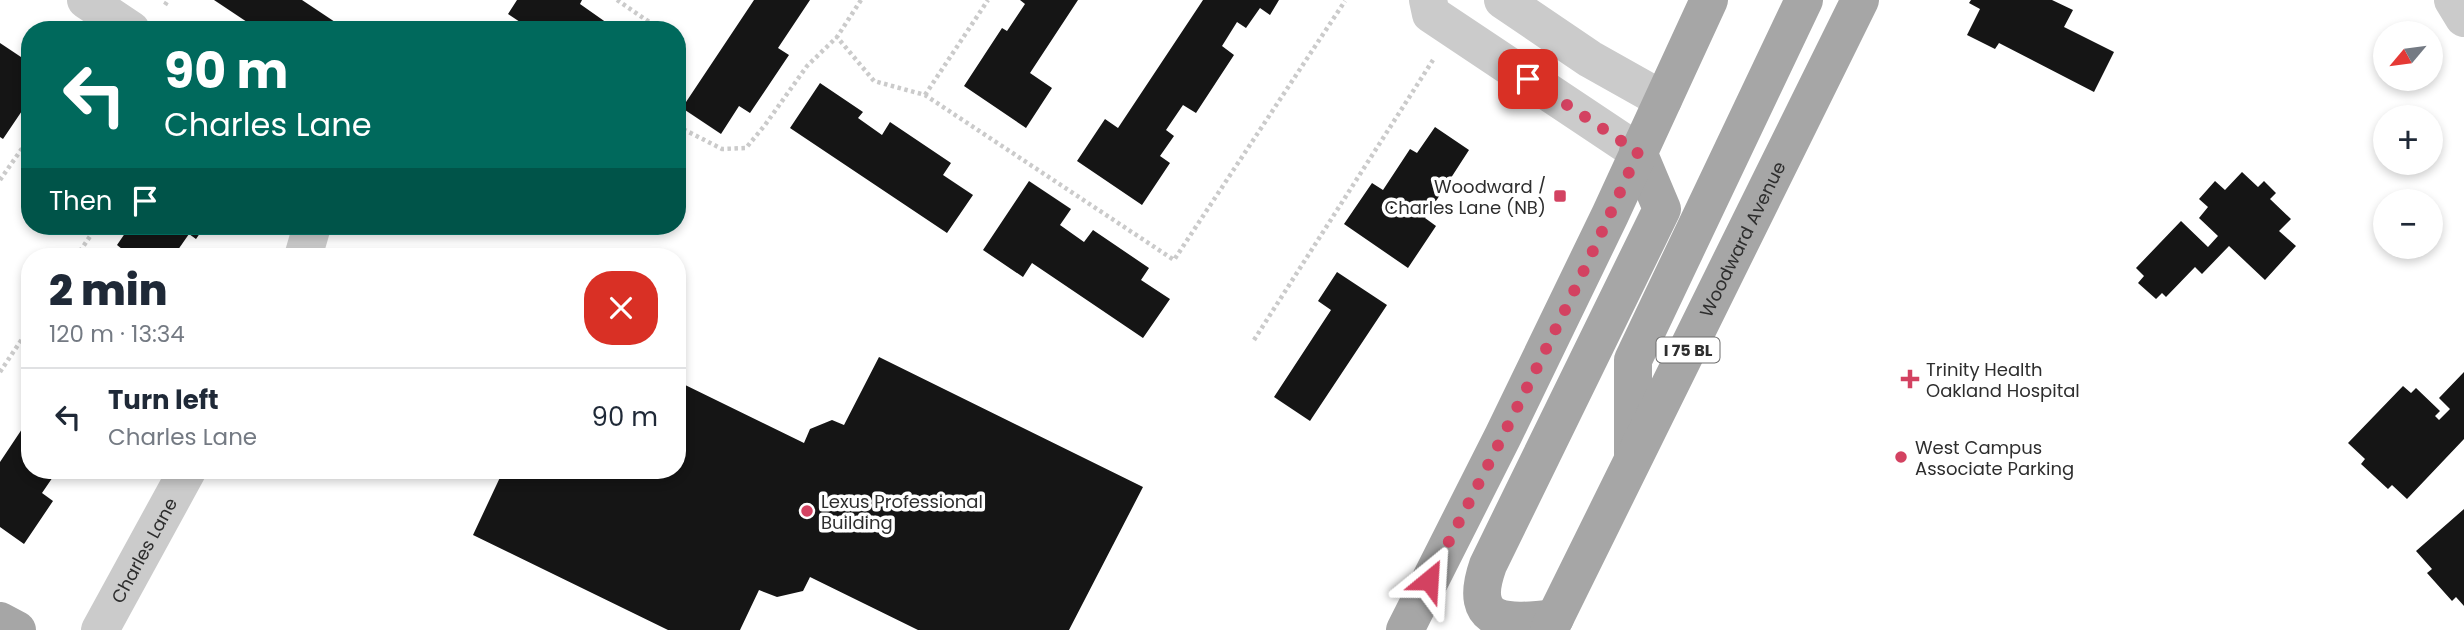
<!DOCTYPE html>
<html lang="en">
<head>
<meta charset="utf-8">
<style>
	body { margin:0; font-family:Poppins,sans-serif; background:#f2f2f3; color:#1f2937; height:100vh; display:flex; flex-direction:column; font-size:26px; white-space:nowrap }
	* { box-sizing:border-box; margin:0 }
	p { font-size:23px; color:#747a83 }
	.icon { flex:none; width:38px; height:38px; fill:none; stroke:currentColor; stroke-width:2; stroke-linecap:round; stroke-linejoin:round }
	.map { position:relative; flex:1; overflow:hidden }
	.drawer { position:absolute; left:21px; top:248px; width:665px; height:231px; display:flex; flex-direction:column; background:#fff; border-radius:28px; box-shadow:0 4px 10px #0003 }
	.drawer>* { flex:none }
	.top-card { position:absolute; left:21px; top:21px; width:665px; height:214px; border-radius:28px; box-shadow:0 4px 10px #0003; background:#00695c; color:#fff; overflow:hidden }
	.needle { width:46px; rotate:241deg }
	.fabs { position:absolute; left:2373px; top:21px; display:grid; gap:14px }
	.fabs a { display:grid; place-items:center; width:70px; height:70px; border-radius:50%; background:#fff; box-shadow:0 4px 10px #0003; font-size:35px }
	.pin { position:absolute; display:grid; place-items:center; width:60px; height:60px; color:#fff; margin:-30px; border-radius:14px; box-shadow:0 4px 10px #0006 }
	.me { position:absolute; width:77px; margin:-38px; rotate:27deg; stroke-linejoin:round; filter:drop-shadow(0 0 5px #0008) }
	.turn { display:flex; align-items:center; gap:24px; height:147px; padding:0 28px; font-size:32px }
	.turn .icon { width:91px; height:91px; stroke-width:2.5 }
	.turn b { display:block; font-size:49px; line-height:60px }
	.then { display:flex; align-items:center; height:66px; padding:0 28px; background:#0003; gap:14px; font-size:26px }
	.round { display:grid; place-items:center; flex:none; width:74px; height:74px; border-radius:28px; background:#f2f2f3 }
	.overview { display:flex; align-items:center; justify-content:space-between; height:119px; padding:0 28px }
	h1 { font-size:42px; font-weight:800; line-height:52px }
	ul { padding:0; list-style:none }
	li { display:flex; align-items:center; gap:21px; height:98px; padding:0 28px; border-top:2px solid #e0e1e3 }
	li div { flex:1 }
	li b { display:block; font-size:26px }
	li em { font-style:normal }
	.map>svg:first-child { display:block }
	.building { fill:#151515 }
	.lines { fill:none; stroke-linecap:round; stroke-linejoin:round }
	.path { stroke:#cbcbcb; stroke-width:4.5; stroke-dasharray:3.5 3.5; stroke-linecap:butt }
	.minor { stroke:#cbcbcb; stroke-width:38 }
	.major { stroke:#a6a6a6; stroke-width:38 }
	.route { stroke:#d34261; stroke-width:12; stroke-dasharray:0 21.6 }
	.poi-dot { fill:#d34261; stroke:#fff; stroke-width:2.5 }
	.labels { text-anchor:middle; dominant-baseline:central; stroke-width:7; stroke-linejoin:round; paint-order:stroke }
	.shield { fill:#fff; stroke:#6d6d6d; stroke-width:2 }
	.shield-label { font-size:16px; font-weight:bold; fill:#2e2e2e }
	.poi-label { font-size:18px; fill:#2e2e2e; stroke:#fff; text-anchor:start }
	.street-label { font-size:18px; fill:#2e2e2e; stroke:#fff }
</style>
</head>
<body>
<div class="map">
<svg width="2464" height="630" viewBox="0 0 2464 630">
	<rect width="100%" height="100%" fill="#fff"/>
	<path class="building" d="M214,0H302L347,30H259Z
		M517,0H582L580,4L617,30H532L508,14Z
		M754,0H810L778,48L789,55L750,113L739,106L721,134L682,108Z
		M1020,0H1078L1030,73L1052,88L1026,128L964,86L1002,28L1007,31L1025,4Z
		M1203,0H1279L1270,15L1260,8L1246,28L1237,22L1222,46L1234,55L1196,113L1183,105L1166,130L1174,136L1160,156L1170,163L1142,205L1077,161L1105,119L1118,128Z
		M1971,0H2052L2073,10L2064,27L2114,52L2094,92L1999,43L1995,49L1967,35L1980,9L1969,3Z
		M0,43L30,63V99L3,139L0,137Z
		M820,83L863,112L858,118L882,135L890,122L951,163L943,175L973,195L947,233L790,128Z
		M1435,127L1469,150L1425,218L1436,226L1408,268L1344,224L1372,183L1383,190L1410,149L1417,153Z
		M2242,172L2258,187L2264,181L2276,193L2270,199L2291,219L2279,231L2296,246L2265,280L2229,246L2202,274L2195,267L2166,297L2162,293L2156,299L2138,283L2144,276L2136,268L2181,221L2208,247L2218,236L2199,218L2208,207L2199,199L2215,181L2225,190Z
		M1029,181L1071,209L1060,225L1084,242L1093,230L1149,268L1141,280L1170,299L1143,338L1032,263L1023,277L983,250Z
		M130,226H205L196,239L189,234L173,257H117L122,249L117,245Z
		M1337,272L1387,305L1310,421L1274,397L1331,310L1318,301Z
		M879,357L1143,487L1069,630H918L810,577L803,591L777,597L759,590L740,630H668L473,535L503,471H677V381L804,443L810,429L832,420L844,425Z
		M2464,372V439L2407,499L2392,485L2388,489L2361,464L2365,459L2348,443L2403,386L2411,393L2416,388L2440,411L2435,416L2439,420L2450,409L2439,398Z
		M26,423L30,426V471H57L42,493L53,501L24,544L0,527V462Z
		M2464,509V606L2456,597L2452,601L2427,573L2432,569L2416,551Z"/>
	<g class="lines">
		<path class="path" d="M617,0L661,30
			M861,0L837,37L874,81L925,95L1174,260L1345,1
			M165,5L168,0
			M677,41L683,45L677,53
			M925,95L988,0
			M677,126L722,149L746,148L765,125L807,66L837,37
			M0,180L30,137
			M76,257L97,226
			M1254,340L1433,60
			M0,372L30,327"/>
		<g class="minor">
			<path d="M86,0L131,30"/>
			<path d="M1428,0L1431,14L1638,152"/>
			<path d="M1503,0L1590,59L1663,100"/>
			<path d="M2453,0L2464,18"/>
			<path d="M303,257L312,226"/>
			<path id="s1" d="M100,630L187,471"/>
		</g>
		<g class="major">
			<path d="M1633,454V360L1804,0"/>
			<path d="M1555,618C1510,623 1466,628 1488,565L1662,209L1638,152"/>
			<path d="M0,621L17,630"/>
			<path d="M1405,630L1503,436L1610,215L1709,0"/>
			<path id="s2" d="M1549,630L1860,0"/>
		</g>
	</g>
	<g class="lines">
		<path class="route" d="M1429,580C1502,439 1574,297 1638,152L1528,79"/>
	</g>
	<g class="poi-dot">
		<rect x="1553" y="189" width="14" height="14" rx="3.5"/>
		<path d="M1906.5 368.5h7v7h7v7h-7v7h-7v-7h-7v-7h7z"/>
		<circle cx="1901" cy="457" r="7"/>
		<circle cx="807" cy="511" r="7"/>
	</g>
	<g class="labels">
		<rect class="shield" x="1656.5" y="337.5" width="63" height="25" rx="5"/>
		<g class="shield-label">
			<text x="1688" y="350">I 75 BL</text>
		</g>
		<g class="poi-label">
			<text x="1546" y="186" text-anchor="end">Woodward /<tspan x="1546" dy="21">Charles Lane (NB)</tspan></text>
			<text x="1926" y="369">Trinity Health<tspan x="1926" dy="21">Oakland Hospital</tspan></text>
			<text x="1915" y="447">West Campus<tspan x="1915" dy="21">Associate Parking</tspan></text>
			<text x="821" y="501">Lexus Professional<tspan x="821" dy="21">Building</tspan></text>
		</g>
		<g class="street-label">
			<text stroke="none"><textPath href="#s2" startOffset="436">Woodward Avenue</textPath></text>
			<text stroke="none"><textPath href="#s1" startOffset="91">Charles Lane</textPath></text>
		</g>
	</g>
</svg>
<div class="fabs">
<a><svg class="needle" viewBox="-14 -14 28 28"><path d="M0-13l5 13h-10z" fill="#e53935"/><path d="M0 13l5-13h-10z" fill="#747a83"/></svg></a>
<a>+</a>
<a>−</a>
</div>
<div class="pin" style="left:1528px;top:79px;background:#d93025"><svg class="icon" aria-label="arrive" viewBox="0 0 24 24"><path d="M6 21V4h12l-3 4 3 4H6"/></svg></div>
<svg class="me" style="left:1429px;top:580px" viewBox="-20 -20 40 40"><path d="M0-17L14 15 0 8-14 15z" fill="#d34261" stroke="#fff" stroke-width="4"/></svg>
<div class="top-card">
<div class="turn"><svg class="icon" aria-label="left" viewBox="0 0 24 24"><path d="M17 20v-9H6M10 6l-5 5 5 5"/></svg><div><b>90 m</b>Charles Lane</div></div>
<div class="then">Then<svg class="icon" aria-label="arrive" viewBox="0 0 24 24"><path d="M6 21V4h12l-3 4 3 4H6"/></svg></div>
</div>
<section class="drawer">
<div class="overview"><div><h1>2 min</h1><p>120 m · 13:34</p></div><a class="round" style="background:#d93025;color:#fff"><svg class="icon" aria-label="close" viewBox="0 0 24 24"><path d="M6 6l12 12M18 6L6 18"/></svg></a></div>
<ul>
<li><svg class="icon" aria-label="left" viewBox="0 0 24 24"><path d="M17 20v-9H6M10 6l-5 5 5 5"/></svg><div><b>Turn left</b><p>Charles Lane</p></div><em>90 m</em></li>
</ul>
</section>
</div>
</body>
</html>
